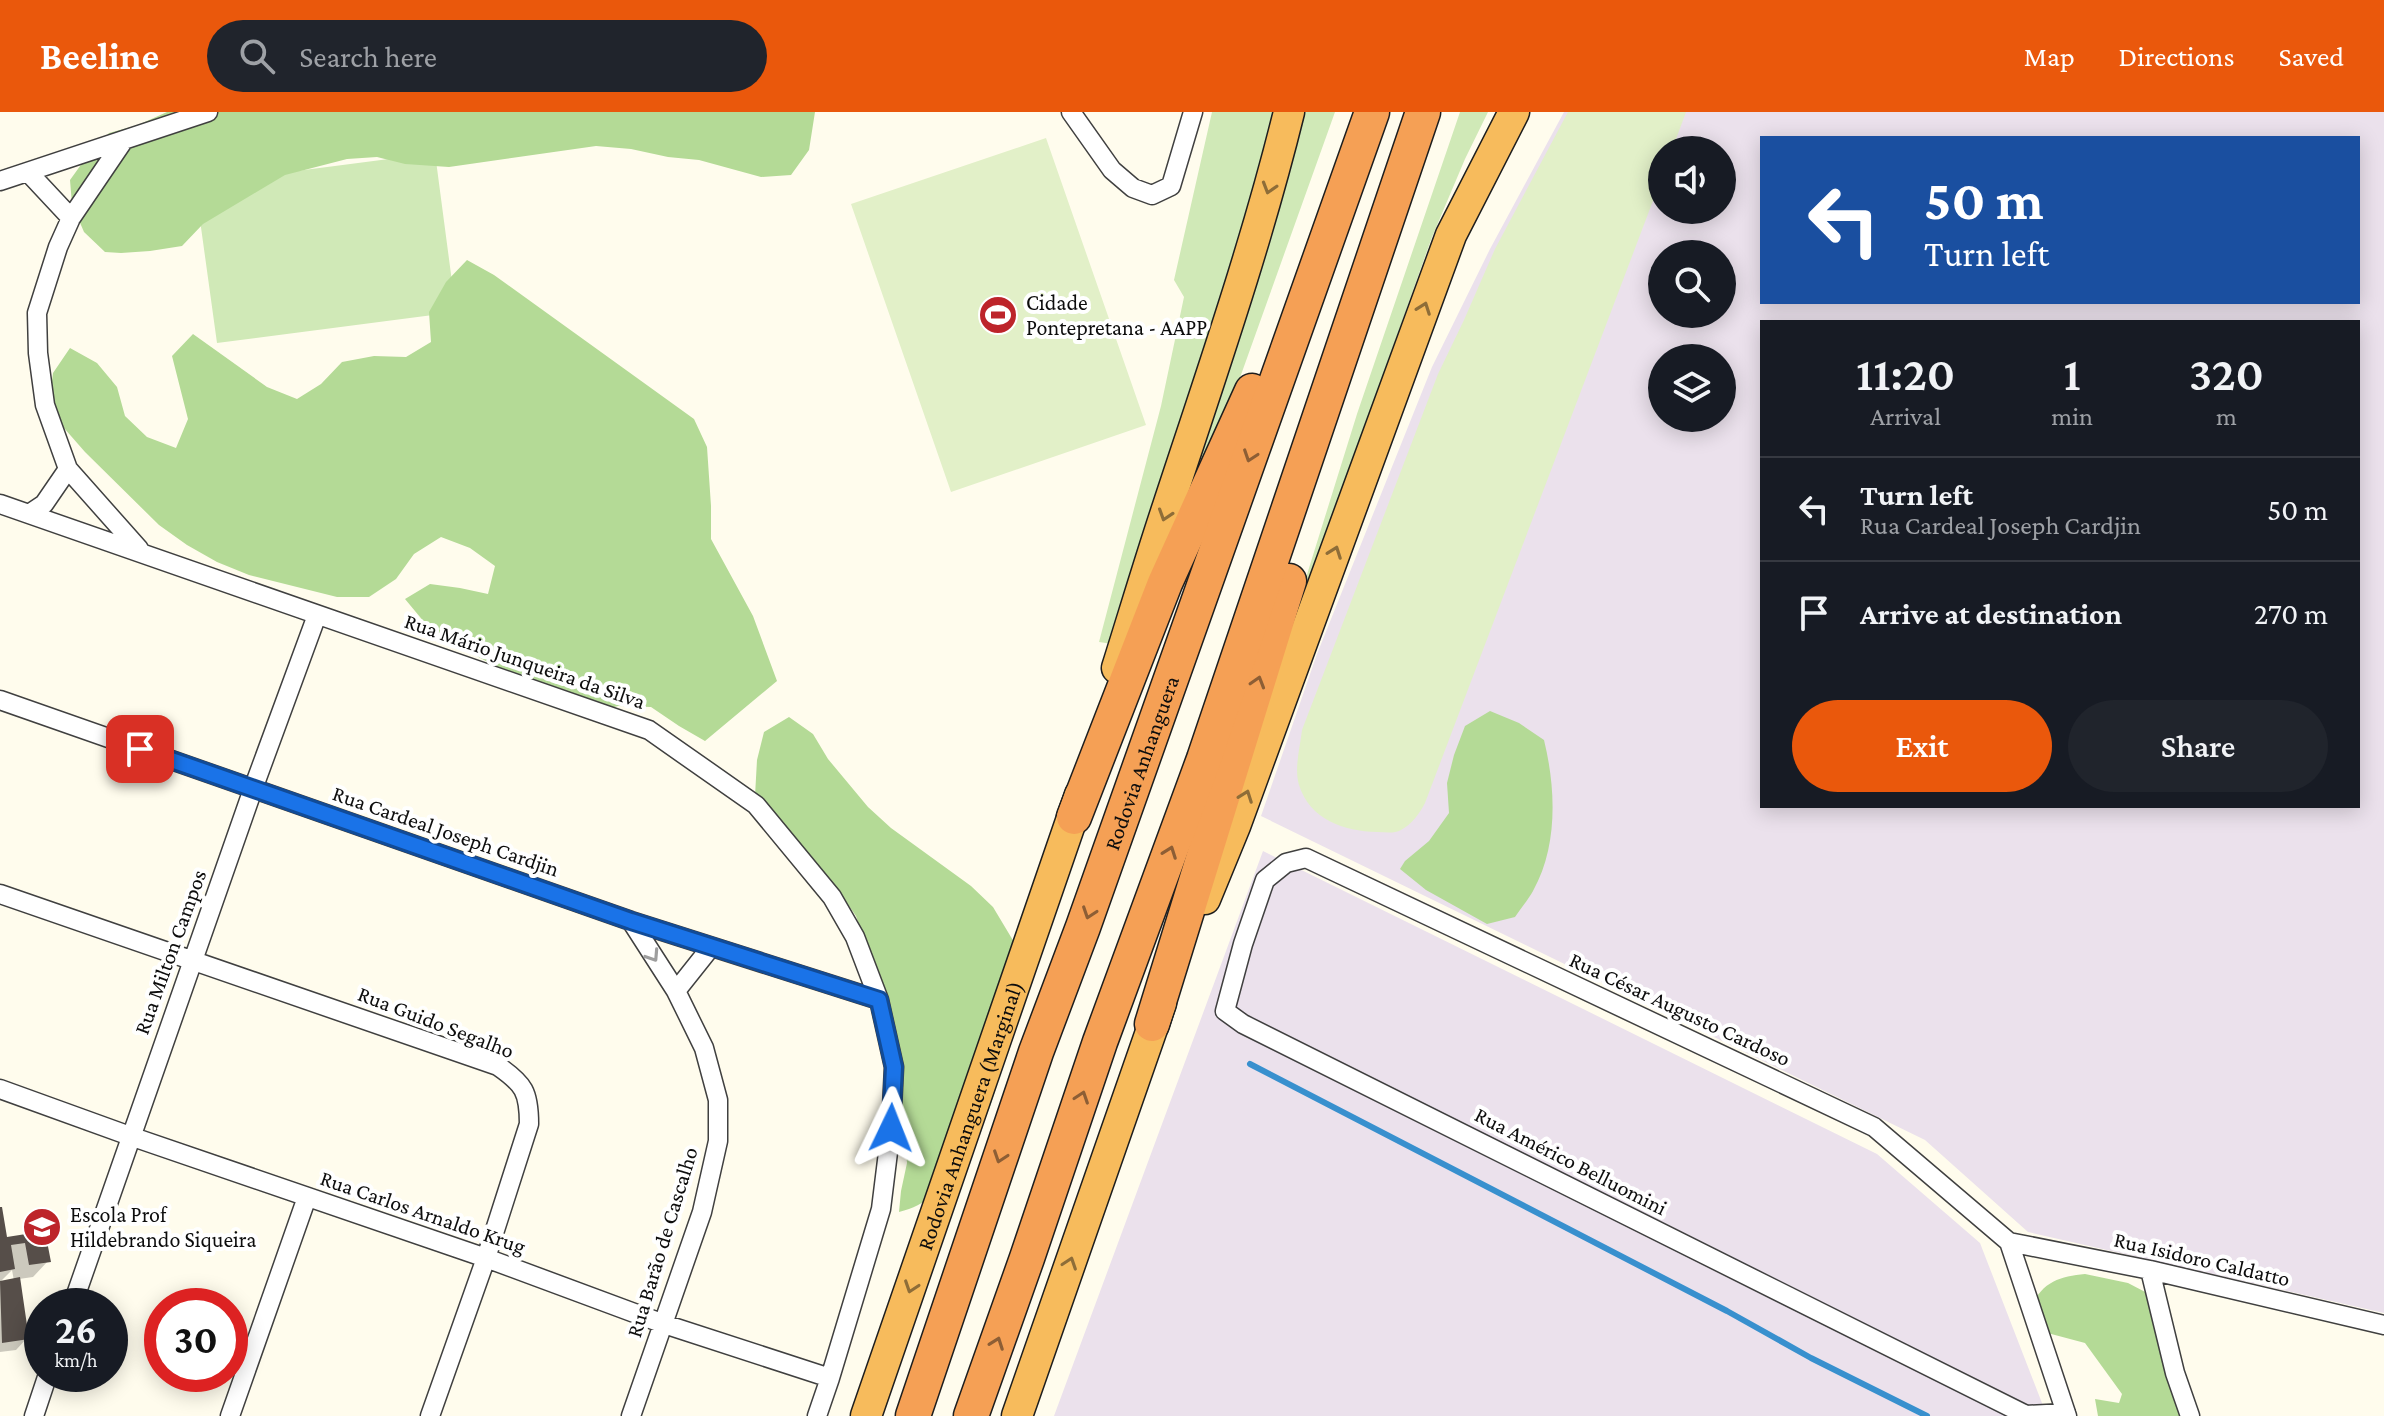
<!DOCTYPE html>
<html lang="en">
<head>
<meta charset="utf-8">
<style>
	body { margin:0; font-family:"Crimson Pro",serif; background:#20242c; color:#f1f3f6; height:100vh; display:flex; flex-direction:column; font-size:30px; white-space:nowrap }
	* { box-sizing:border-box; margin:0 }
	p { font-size:26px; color:#9ea1a6 }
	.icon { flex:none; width:44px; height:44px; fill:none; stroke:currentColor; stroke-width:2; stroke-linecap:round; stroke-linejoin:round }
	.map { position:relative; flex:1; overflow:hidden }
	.drawer { position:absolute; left:1760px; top:208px; width:600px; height:488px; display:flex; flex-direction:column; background:#171b24; border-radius:0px; box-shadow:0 4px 20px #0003 }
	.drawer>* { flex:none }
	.guide { position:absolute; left:1760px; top:24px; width:600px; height:168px; border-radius:0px; box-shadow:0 4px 20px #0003; background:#1a4fa0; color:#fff; overflow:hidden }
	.controls { position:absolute; left:1648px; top:24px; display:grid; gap:16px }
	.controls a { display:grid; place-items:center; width:88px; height:88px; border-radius:50%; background:#171b24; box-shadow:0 4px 20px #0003; font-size:40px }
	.speed { position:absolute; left:24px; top:1176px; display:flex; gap:16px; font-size:40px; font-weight:700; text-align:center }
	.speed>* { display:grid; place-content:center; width:104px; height:104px; border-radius:50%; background:#171b24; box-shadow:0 4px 20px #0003; line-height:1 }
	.speed small { font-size:20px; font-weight:400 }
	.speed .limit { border:12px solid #d22; background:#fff; color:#111 }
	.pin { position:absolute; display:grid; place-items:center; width:68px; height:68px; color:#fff; margin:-34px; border-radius:16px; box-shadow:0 4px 12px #0006 }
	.me { position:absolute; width:88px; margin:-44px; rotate:2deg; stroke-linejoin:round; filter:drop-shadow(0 0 6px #0008) }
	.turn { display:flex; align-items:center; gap:28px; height:168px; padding:0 32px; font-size:36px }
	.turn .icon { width:104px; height:104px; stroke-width:2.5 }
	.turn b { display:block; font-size:56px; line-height:68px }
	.eta { display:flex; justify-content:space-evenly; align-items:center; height:136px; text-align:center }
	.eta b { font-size:48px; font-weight:600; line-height:56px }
	.primary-button { display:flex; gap:16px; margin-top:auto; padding:16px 32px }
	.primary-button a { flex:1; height:92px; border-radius:48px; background:#ea580c; color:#fff; font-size:32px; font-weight:600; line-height:92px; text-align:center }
	.primary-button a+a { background:#20242c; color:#f1f3f6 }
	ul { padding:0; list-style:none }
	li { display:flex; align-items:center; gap:24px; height:104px; padding:0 32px; border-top:2px solid #363941 }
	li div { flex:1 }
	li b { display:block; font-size:30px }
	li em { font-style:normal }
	header { display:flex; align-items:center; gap:48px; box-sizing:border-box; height:112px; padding:0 40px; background:#ea580c; color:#fff }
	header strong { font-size:38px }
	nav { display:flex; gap:44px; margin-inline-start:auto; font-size:28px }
	.search { width:560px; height:72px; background:#20242c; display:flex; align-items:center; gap:20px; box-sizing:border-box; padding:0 28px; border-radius:44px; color:#9ea1a6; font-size:30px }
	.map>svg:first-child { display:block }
	.industrial { fill:#ebe1ec; fill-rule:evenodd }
	.green { fill:#d0e9b7 }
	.forest { fill:#b4da96 }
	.pitch { fill:#e2f0c8 }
	.shadow { fill:#0003 }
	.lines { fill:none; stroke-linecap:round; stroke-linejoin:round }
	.stream { stroke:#3890ce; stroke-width:6 }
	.building { fill:#564e49 }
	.minor-casing { stroke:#404040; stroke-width:21 }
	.trunk-casing { stroke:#1e1e1e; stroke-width:33 }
	.motorway-casing { stroke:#1e1e1e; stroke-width:37 }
	.minor { stroke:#fff; stroke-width:18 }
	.trunk { stroke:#f7bb5c; stroke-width:30 }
	.motorway { stroke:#f5a055; stroke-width:34 }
	.oneway { stroke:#8e6d38 }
	.oneway2 { stroke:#8d5e35 }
	.oneway3 { stroke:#9e9e9e }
	.route-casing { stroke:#114b97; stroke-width:20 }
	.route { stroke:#1a73e8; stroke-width:14 }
	.labels { text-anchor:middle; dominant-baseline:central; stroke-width:8; stroke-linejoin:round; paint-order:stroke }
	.poi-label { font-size:22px; fill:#0d0d0d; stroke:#fff; text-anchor:start }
	.street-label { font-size:22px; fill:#0d0d0d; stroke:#fff }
</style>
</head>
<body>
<header>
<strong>Beeline</strong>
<div class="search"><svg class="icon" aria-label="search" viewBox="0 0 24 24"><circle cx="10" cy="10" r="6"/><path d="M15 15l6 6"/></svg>Search here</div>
<nav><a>Map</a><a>Directions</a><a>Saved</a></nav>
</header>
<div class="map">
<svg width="2384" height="1304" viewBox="0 0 2384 1304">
	<rect width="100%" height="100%" fill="#fffced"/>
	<path class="industrial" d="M1564,0H2384V1201L2028,1120L1925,1028L1261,704L1317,542L1432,255L1490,137ZM1762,26H2358V190H1762ZM1662,38H1722V98H1662ZM1662,142H1722V202H1662ZM1762,210H2358V694H1762ZM1662,246H1722V306H1662Z
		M1263,739L1877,1042L1980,1131L2047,1304H1054Z"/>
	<path class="green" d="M1212,0H1274L1259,64L1113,532L1099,530L1161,294L1184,185L1174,168Z
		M1301,0H1335L1237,274L1164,454Z
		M1460,0H1488L1465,47L1432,125L1271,578L1357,302Z
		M435,41L456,200L217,231L195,72Z"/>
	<path class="forest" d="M167,0H815L809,38L791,63L761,65L699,48L668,45L631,37L596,34L449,55L405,52L377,45L347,47L285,63L203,112L182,134L150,139L121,141L105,140L84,120L72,92L70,68L88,43L109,21L138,13Z
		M467,148L494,163L694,307L707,335L711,394V427L753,504L777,569L705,629L679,614L651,595L618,594L589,602L533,575L453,531L425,511L405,487L430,472L460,476L488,482L495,454L470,436L441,425L414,442L396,467L369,485H337L249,463L217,450L187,433L159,413L85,340L64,316L49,292L53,261L70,236L97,251L117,275L125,304L147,325L176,336L188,307L172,244L193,222L267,275L297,287L321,272L342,250L374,244L406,245L431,230L429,200L446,170Z
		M1490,599L1519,611L1544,628C1556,677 1558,734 1533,779C1528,788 1521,796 1515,805L1487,812L1426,778L1400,757L1405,749L1429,729L1449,701L1447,671L1454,643L1465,614Z
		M789,605L813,622L828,647L868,695L891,716L971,774L993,795L1023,845C1012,901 1003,980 974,1030C969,1039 962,1047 956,1055C939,1078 928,1093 899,1100L901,1079L907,1051L904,1016L881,925L866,834L856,804L835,774L813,753L755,684L757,648L764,620Z
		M2085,1162L2128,1171L2149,1182L2198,1304H2098L2095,1287L2119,1291L2122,1282L2085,1231L2040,1219L2032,1194C2042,1170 2061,1164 2085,1162Z"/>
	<path class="pitch" d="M1568,0H1686L1672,38H1662V65L1425,691C1420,701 1412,712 1401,718C1394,722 1385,720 1377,720C1344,719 1310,708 1299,673C1294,656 1300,636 1302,618L1438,262L1464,208L1495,137Z
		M1046,26L1146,313L951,380L851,92Z"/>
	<path class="shadow" d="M0,1097L5,1127L44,1121L48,1149L33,1165L19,1167L27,1226L16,1238L0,1240V1171L14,1169L12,1158L0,1170Z"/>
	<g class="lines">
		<path class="stream" d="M1250,952L1727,1199L1811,1246L1927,1304"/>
	</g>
	<path class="building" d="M0,1095H2L7,1125L45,1119L51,1150L29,1153L25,1131L11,1133L15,1157L0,1160Z
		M20,1165L29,1227L2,1231L0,1169Z"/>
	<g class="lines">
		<g class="minor-casing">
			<path id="minor" d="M1071,0L1112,58L1133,76L1152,83L1171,74L1193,0
				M124,28L71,106L58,135L37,201L38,241L45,293L68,357L139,437
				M28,60L71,106
				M0,69L208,0
				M0,392L649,618L756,693L832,785L855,825L879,888L894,955L891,1016L881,1097L830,1266L817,1304
				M29,402L44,392L68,357
				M0,588L631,809L879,888
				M0,782L498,954C524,972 529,980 529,1012L486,1146L430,1304
				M631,809L676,879L704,936L718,988V1029L702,1100L631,1304
				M676,879L711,835
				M0,977L130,1024L486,1146L664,1212L830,1266
				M2009,1130L2067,1304
				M2150,1158L2175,1261L2190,1304
				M72,1194L253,677L317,503
				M2066,1301L2026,1303L1243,912L1225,899L1243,832L1265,768L1286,751L1306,746L1874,1015L2009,1130L2150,1158L2384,1213
				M34,1304L48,1262
				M230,1304L307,1085"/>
		</g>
		<g class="trunk-casing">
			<g id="trunk">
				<path d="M1117,556C1134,502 1150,448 1168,394C1211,263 1256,134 1289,0"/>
				<path d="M1205,787L1235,714L1451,123L1514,0"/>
				<path id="s1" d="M866,1304L1080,683"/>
				<path d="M1017,1304L1161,891"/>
			</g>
		</g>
		<g class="motorway-casing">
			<g id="motorway">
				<path d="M1074,705L1165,471L1252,279"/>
				<path d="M1152,912L1289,469"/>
				<path id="s2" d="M913,1304L1036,940L1083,815L1372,0"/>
				<path d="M971,1304L1027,1146L1100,930L1204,647L1423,0"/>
			</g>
		</g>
		<use href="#minor" class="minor"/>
		<use href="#trunk" class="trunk"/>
		<use href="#motorway" class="motorway"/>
	</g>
	<defs><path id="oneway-chevron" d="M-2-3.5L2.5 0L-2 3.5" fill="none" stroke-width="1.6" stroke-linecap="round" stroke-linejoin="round" transform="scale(2)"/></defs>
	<g class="oneway">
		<use href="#oneway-chevron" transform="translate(1269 76) rotate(107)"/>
		<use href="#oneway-chevron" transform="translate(1424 196) rotate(-70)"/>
		<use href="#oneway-chevron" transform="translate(1165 403) rotate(108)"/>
		<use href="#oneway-chevron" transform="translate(1335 440) rotate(-70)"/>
		<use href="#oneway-chevron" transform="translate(1246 684) rotate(-70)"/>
		<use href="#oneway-chevron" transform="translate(1070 1151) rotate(-71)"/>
		<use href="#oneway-chevron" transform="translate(911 1175) rotate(109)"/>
	</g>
	<g class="oneway2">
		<use href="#oneway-chevron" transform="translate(1250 344) rotate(109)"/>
		<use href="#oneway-chevron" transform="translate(1258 570) rotate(-73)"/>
		<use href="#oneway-chevron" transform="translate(1170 740) rotate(-70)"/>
		<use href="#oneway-chevron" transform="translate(1089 801) rotate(109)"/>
		<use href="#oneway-chevron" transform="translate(1082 985) rotate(-71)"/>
		<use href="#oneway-chevron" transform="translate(1000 1045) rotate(109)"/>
		<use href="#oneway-chevron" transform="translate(997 1231) rotate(-70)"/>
	</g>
	<use class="oneway3" href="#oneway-chevron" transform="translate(653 844) rotate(57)"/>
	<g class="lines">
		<g class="route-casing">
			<path id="route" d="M140,637L631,809L879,888L894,955L891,1016"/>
		</g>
		<use href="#route" class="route"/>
	</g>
	<defs>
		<g id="stadium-disc" transform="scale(2)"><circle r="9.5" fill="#bd242a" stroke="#fff"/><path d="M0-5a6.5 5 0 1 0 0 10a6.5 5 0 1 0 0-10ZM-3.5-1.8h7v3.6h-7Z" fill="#fff"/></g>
		<g id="school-disc" transform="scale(2)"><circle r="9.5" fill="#bd242a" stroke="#fff"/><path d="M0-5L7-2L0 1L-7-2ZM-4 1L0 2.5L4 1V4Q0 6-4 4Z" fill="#fff"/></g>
	</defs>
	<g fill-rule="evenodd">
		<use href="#stadium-disc" x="998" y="203"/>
		<use href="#school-disc" x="42" y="1115"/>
	</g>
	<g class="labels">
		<g class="poi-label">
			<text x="1026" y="190">Cidade<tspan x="1026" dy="25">Pontepretana - AAPP</tspan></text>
			<text x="70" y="1102">Escola Prof<tspan x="70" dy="25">Hildebrando Siqueira</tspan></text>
		</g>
		<g class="street-label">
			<text transform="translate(525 549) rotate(19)">Rua Mário Junqueira da Silva</text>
			<text stroke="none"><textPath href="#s2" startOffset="692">Rodovia Anhanguera</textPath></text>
			<text transform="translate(446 719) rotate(19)">Rua Cardeal Joseph Cardjin</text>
			<text transform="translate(170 840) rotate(-70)">Rua Milton Campos</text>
			<text transform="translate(1680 897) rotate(25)">Rua César Augusto Cardoso</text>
			<text transform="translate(436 910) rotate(21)">Rua Guido Segalho</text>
			<text stroke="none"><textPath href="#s1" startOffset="318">Rodovia Anhanguera (Marginal)</textPath></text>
			<text transform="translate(1571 1049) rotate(27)">Rua Américo Belluomini</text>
			<text transform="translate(423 1100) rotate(19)">Rua Carlos Arnaldo Krug</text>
			<text transform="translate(662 1130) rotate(-73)">Rua Barão de Cascalho</text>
			<text transform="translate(2202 1147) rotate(13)">Rua Isidoro Caldatto</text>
		</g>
	</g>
</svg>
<div class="controls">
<a><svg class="icon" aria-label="sound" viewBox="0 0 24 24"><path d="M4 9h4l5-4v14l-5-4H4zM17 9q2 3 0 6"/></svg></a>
<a><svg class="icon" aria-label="search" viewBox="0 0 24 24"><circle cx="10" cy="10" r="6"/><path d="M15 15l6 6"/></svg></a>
<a><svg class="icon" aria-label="layers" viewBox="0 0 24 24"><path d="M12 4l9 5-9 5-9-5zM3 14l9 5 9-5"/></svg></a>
</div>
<div class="speed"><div>26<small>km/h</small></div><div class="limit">30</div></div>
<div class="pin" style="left:140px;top:637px;background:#d93025"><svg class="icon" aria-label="arrive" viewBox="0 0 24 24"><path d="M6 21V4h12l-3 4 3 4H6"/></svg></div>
<svg class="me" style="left:891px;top:1016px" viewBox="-20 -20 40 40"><path d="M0-17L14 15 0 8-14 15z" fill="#1a73e8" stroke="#fff" stroke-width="4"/></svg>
<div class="guide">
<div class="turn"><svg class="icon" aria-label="left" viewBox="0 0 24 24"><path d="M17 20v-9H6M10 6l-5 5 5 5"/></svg><div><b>50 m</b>Turn left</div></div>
</div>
<section class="drawer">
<div class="eta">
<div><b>11:20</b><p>Arrival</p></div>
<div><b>1</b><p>min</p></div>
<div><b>320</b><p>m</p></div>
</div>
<ul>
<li><svg class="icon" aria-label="left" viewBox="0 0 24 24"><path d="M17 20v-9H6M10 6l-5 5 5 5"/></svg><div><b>Turn left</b><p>Rua Cardeal Joseph Cardjin</p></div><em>50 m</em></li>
<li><svg class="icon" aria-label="arrive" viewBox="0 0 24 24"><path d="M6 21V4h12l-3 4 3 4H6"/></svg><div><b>Arrive at destination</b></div><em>270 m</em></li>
</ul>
<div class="primary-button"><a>Exit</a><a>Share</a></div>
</section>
</div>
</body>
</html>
